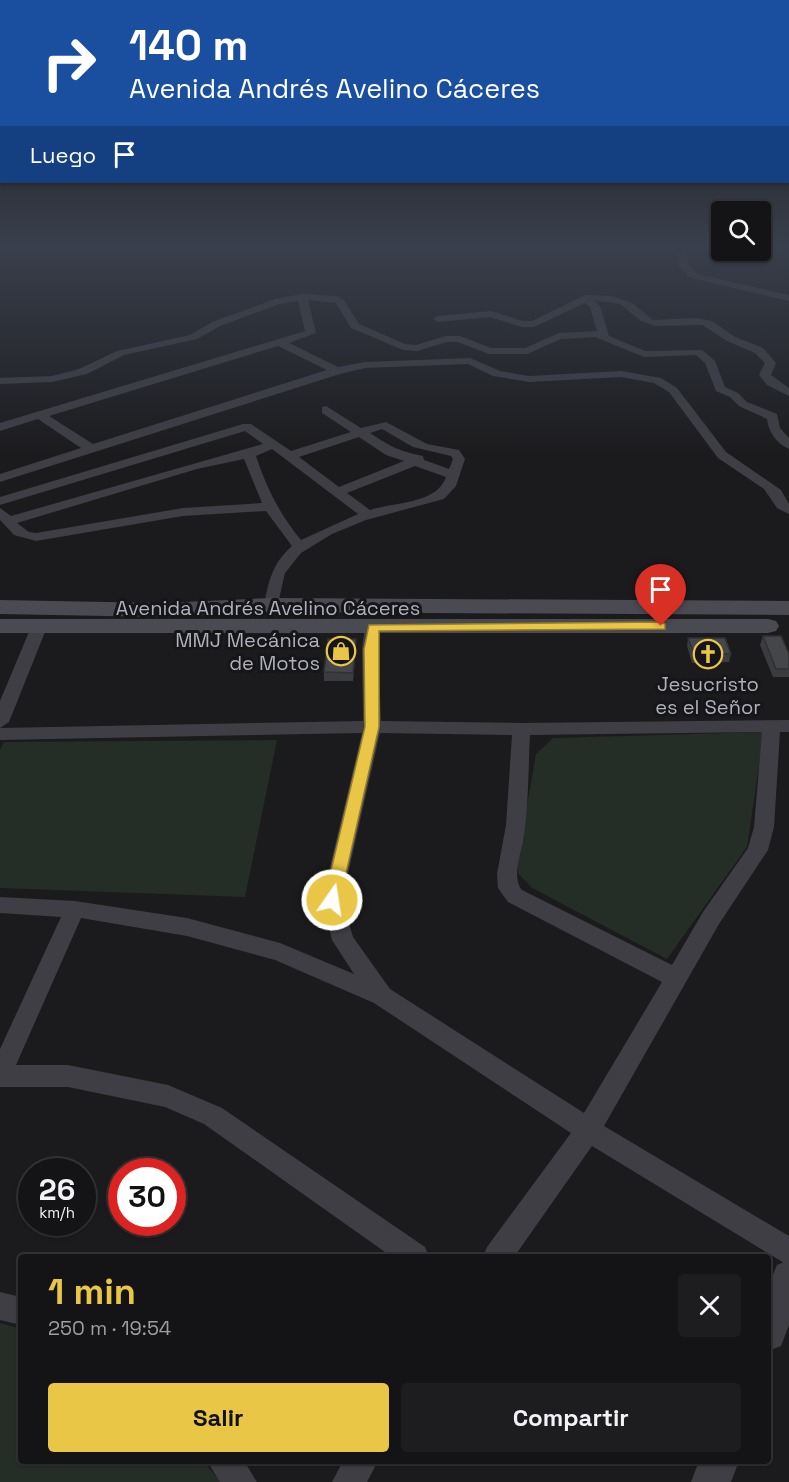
<!DOCTYPE html>
<html lang="es">
<head>
<meta charset="utf-8">
<style>
	body { margin:0; font-family:"Space Grotesk",sans-serif; background:#1d1d1f; color:#f1f3f6; height:100vh; display:flex; flex-direction:column; font-size:22px; white-space:nowrap }
	* { box-sizing:border-box; margin:0 }
	p { font-size:20px; color:#9d9ea1 }
	.icon { flex:none; width:33px; height:33px; fill:none; stroke:currentColor; stroke-width:2; stroke-linecap:round; stroke-linejoin:round }
	.map { position:relative; flex:1; overflow:hidden }
	.panel { position:absolute; left:18px; top:1254px; width:753px; height:210px; display:flex; flex-direction:column; background:#141416; border-radius:6px; box-shadow:0 2px 4px #0004,0 0 0 2px #333335 }
	.panel>* { flex:none }
	.banner { position:absolute; left:0px; top:0px; width:789px; height:183px; box-shadow:0 2px 4px #0004,0 0 0 2px #333335; background:#1a4fa0; color:#fff; overflow:hidden }
	.buttons { position:absolute; left:711px; top:201px; display:grid; gap:12px }
	.buttons a { display:grid; place-items:center; width:60px; height:60px; border-radius:6px; background:#141416; box-shadow:0 2px 4px #0004,0 0 0 2px #333335; font-size:30px }
	.speed { position:absolute; left:18px; top:1158px; display:flex; gap:12px; font-size:30px; font-weight:700; text-align:center }
	.speed>* { display:grid; place-content:center; width:78px; height:78px; border-radius:50%; background:#141416; box-shadow:0 2px 4px #0004,0 0 0 2px #333335; line-height:1 }
	.speed small { font-size:15px; font-weight:400 }
	.speed .limit { border:9px solid #d22; background:#fff; color:#111 }
	.pin { position:absolute; display:grid; place-items:center; width:51px; height:51px; color:#fff; margin:-62px -26px; border-radius:50% 50% 50% 0; rotate:-45deg; box-shadow:0 0 6px #0007 }
	.pin .icon { rotate:45deg }
	.me { position:absolute; width:66px; margin:-33px; rotate:13deg; stroke-linejoin:round; filter:drop-shadow(0 0 4px #0008) }
	.turn { display:flex; align-items:center; gap:21px; height:126px; padding:0 30px; font-size:27px }
	.turn .icon { width:78px; height:78px; stroke-width:2.5 }
	.turn b { display:block; font-size:42px; line-height:51px }
	.then { display:flex; align-items:center; height:57px; padding:0 30px; background:#0003; gap:12px; font-size:22px }
	.round { display:grid; place-items:center; flex:none; width:63px; height:63px; border-radius:6px; background:#1d1d1f }
	.overview { display:flex; align-items:center; justify-content:space-between; height:102px; padding:0 30px }
	h1 { font-size:36px; font-weight:600; line-height:45px; color:#eac646 }
	.cta { display:flex; gap:12px; margin-top:auto; padding:12px 30px }
	.cta a { flex:1; height:69px; border-radius:6px; background:#eac646; color:#111; font-size:24px; font-weight:600; line-height:69px; text-align:center }
	.cta a+a { background:#1d1d1f; color:#f1f3f6 }
	.map>svg:first-child { display:block }
	.green { fill:#252d27 }
	.lines { fill:none; stroke-linecap:round; stroke-linejoin:round }
	.minor { fill:#3e3e44; fill-rule:evenodd }
	.tertiary { fill:#3e3e44; fill-rule:evenodd }
	.secondary { fill:#4a4b52; fill-rule:evenodd }
	.wall { fill:#3b3c40 }
	.shaded-wall { fill:#303134 }
	.building { fill:#45464a; stroke:#303134; stroke-width:1.5 }
	.route { fill:#eac646; stroke:#98812e; stroke-width:1.5 }
	.labels { text-anchor:middle; dominant-baseline:central; stroke-width:6; stroke-linejoin:round; paint-order:stroke }
	.street-label { font-size:20px; fill:#aeb1bc; stroke:#161618 }
	.poi-label { font-size:20px; fill:#aeb1bc; stroke:#161618; text-anchor:end }
</style>
</head>
<body>
<div class="map">
<svg width="789" height="1482" viewBox="0 0 789 1482">
	<rect width="100%" height="100%" fill="#1b1b1d"/>
	<path class="green" d="M764,732L747,847L667,959L532,888L518,873L517,863L536,754L553,738Z
		M277,740L245,897L0,888V750L4,742Z
		M0,1323L21,1329V1461H203L221,1482H0Z"/>
	<g class="lines">
		<path class="minor" d="M662,247L687,252L688,264L697,274L789,295V301L691,278L678,265L679,255Z
			M302,294L337,296L343,299L359,324L405,344L416,345L446,336H460L491,348H525L559,333L597,331L590,307L585,303L534,327H522L490,317L438,322L433,319L438,316L491,311L523,321H532L585,295L612,296L632,303L653,320L696,318L712,321L735,337L763,348L776,363L771,375L789,388V396L767,385L759,375L765,363L755,353L727,341L702,325L656,326L641,321L620,304L593,300L600,306L609,336L645,351L702,350L715,361L725,387L738,393L747,402L777,414L780,428L789,438V449C777,444 768,431 767,419L739,406L730,397L716,391L705,363L696,355L644,357L595,337L561,339L527,354H489L458,342H447L417,351L403,350L351,328L336,303L308,300L316,333L289,343L338,367L365,362L470,358L500,371L529,376L621,371L661,378L677,388L726,452L781,490L789,504V514L777,508L764,489L718,458L669,392L654,383L621,377L529,382L493,376L468,364L365,368L340,374L0,482V474L81,448L38,419L0,431V423L305,331L298,301L280,304L220,326L197,339L124,355L87,374L52,382L0,384V378L52,376L79,369L117,351L190,335L212,322L275,299ZM278,346L327,370L93,444L49,416Z
			M326,406L361,428L386,422L427,444L459,450L465,459L456,486L444,499L366,520L332,534L301,553L285,573L277,608L272,610L264,605C269,580 272,564 292,546L266,511L183,516L36,541L14,535L0,520V508L11,516L263,444L245,431L0,505V497L243,424H251L291,451L351,432L322,413V407ZM382,429L413,447L451,456L453,459L449,469L424,460L423,456C399,451 391,447 370,433ZM359,437L386,455L404,461L339,487L299,457ZM272,449L358,514L301,540C280,515 266,487 256,456ZM244,459L262,503L183,508L36,533L29,532L17,523L197,469ZM415,466L446,477C437,504 394,502 370,510L347,493Z
			M39,622L47,627L9,722L0,728V701L31,627Z
			M373,622L381,627L378,649L381,721L521,723L789,720V732H780L774,827L768,850L719,924L604,1126L789,1236V1266L592,1146L514,1257H483L487,1247L571,1133L374,1003L275,960L187,936L81,918L16,1065H68L168,1085L222,1108L425,1247L429,1257H392L204,1124L165,1107L68,1087H0V1049L61,917L0,913V897L75,901L187,918L280,943L354,974L332,940L322,900L362,733L0,740V728L363,721L362,649L365,627ZM762,732L754,827L748,848L703,912L672,965L522,890C512,878 520,856 523,841C529,806 528,770 530,735ZM380,733L512,735L506,825L497,874L498,888L508,902L662,982L584,1113L390,989L353,937L342,900Z
			M0,1292L21,1297V1325L0,1320Z
			M207,1461H244L257,1482H220Z
			M343,1461H378L367,1482H332Z"/>
		<path class="tertiary" d="M789,1260V1325L781,1346L768,1351V1286L777,1265Z
			M699,1461H739L731,1482H691Z"/>
		<path class="secondary" d="M272,598L789,601V615L272,612L161,617L0,614V600L161,603Z
			M0,619H768L776,621L779,626L776,631L768,633H0Z"/>
	</g>
	<path class="wall" d="M763,636L789,654V677H773L760,645Z
		M688,638L731,654L729,662L692,663L687,646Z
		M356,647L353,681H324V672Z"/>
	<path class="shaded-wall" d="M356,639V647L353,681V673Z"/>
	<path class="building" d="M763,636H781L789,654V669H776Z
		M688,638H725L731,654H694Z
		M328,639H356L353,673L324,672Z"/>
	<linearGradient id="sky" x2="0" y2="1"><stop stop-color="#0f0f10"/><stop offset="0.54" stop-color="#393f4c"/><stop offset="1" stop-color="#393f4c" stop-opacity="0"/></linearGradient>
	<rect width="789" height="455" fill="url(#sky)"/>
	<path class="route" d="M661,622L665,624V629L379,631V727L340,900L338,905H326L324,900L365,727L364,649L369,625Z"/>
	<defs>
		<g id="shop-ring" transform="scale(1.5)"><circle r="9.5" fill="#161618" stroke="#eac646" stroke-width="1.5"/><path d="M-5-2.5h2.3a2.7 3.5 0 0 1 5.4 0H5L5.5 6h-11ZM-1.5-2.5h3a1.5 2.3 0 0 0-3 0Z" fill="#eac646"/></g>
		<g id="church-ring" transform="scale(1.5)"><circle r="9.5" fill="#161618" stroke="#eac646" stroke-width="1.5"/><path d="M-1.2-6h2.4v3.5h3.3v2.4h-3.3V6h-2.4V-.1h-3.3v-2.4h3.3Z" fill="#eac646"/></g>
	</defs>
	<g fill-rule="evenodd">
		<use href="#shop-ring" x="341" y="651"/>
		<use href="#church-ring" x="708" y="654"/>
	</g>
	<g class="labels">
		<g class="street-label">
			<text x="268" y="608">Avenida Andrés Avelino Cáceres</text>
		</g>
		<g class="poi-label">
			<text x="320" y="640">MMJ Mecánica<tspan x="320" dy="23">de Motos</tspan></text>
			<text x="708" y="684" text-anchor="middle">Jesucristo<tspan x="708" dy="23">es el Señor</tspan></text>
		</g>
	</g>
</svg>
<div class="buttons">
<a><svg class="icon" aria-label="search" viewBox="0 0 24 24"><circle cx="10" cy="10" r="6"/><path d="M15 15l6 6"/></svg></a>
</div>
<div class="speed"><div>26<small>km/h</small></div><div class="limit">30</div></div>
<div class="pin" style="left:661px;top:626px;background:#d93025"><svg class="icon" aria-label="arrive" viewBox="0 0 24 24"><path d="M6 21V4h12l-3 4 3 4H6"/></svg></div>
<svg class="me" style="left:332px;top:900px" viewBox="-20 -20 40 40"><circle r="17" fill="#eac646" stroke="#fff" stroke-width="3"/><path d="M0-11L8 9 0 5-8 9z" fill="#fff"/></svg>
<div class="banner">
<div class="turn"><svg class="icon" aria-label="right" viewBox="0 0 24 24"><path d="M7 20v-9h11M14 6l5 5-5 5"/></svg><div><b>140 m</b>Avenida Andrés Avelino Cáceres</div></div>
<div class="then">Luego<svg class="icon" aria-label="arrive" viewBox="0 0 24 24"><path d="M6 21V4h12l-3 4 3 4H6"/></svg></div>
</div>
<section class="panel">
<div class="overview"><div><h1>1 min</h1><p>250 m · 19:54</p></div><a class="round"><svg class="icon" aria-label="close" viewBox="0 0 24 24"><path d="M6 6l12 12M18 6L6 18"/></svg></a></div>
<div class="cta"><a>Salir</a><a>Compartir</a></div>
</section>
</div>
</body>
</html>
